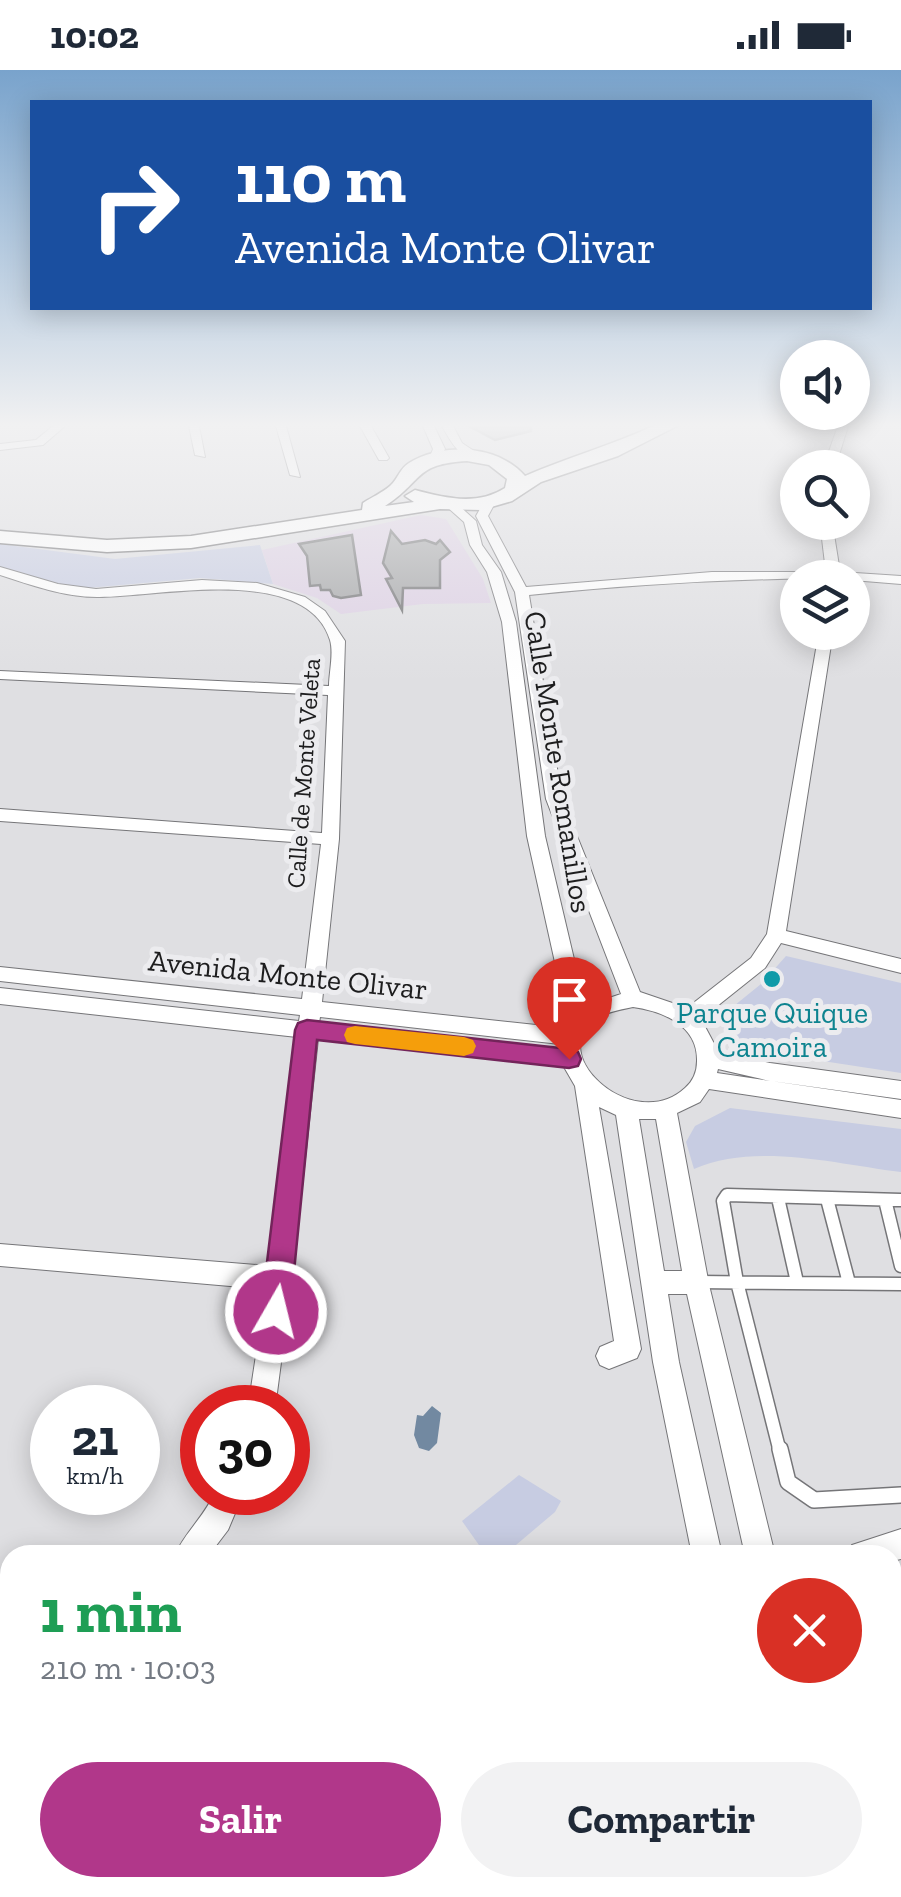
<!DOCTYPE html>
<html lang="es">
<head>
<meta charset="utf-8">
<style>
	body { margin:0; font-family:"Zilla Slab",serif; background:#f2f2f3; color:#1f2937; height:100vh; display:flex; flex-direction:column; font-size:38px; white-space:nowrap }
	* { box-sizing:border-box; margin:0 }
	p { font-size:32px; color:#747a83 }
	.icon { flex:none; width:55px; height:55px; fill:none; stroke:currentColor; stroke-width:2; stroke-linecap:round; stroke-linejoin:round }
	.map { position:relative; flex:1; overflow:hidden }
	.drawer { position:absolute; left:0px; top:1475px; width:902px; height:352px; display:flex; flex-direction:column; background:#fff; border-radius:30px 30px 0 0; box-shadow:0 5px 25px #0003 }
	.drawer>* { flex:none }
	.guide { position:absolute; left:30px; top:30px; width:842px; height:210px; border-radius:0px; box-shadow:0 5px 25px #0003; background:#1a4fa0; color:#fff; overflow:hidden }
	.fabs { position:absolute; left:780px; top:270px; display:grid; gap:20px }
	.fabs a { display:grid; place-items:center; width:90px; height:90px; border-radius:50%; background:#fff; box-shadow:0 5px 25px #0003; font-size:50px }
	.speed { position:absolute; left:30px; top:1315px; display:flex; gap:20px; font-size:50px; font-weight:700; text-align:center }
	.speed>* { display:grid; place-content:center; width:130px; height:130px; border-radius:50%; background:#fff; box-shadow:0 5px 25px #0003; line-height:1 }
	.speed small { font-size:25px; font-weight:400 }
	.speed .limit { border:15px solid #d22; background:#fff; color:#111 }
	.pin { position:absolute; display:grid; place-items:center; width:85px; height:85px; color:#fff; margin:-102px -42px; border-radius:50% 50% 50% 0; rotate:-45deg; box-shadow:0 0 10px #0007 }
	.pin .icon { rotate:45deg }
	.me { position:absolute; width:110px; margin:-55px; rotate:8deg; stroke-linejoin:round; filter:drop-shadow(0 0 8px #0008) }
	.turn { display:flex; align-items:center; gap:35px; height:210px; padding:0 40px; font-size:45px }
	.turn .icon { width:130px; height:130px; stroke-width:2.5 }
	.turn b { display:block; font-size:70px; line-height:85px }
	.round { display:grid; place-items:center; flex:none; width:105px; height:105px; border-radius:52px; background:#f2f2f3 }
	.summary { display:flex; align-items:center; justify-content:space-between; height:170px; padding:0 40px }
	h1 { font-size:60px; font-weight:800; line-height:75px; color:#1e9e55 }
	.button { display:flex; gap:20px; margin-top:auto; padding:20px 40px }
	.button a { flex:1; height:115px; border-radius:60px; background:#b1378a; color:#fff; font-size:40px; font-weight:800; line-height:115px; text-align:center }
	.button a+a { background:#f2f2f3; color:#1f2937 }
	.status { display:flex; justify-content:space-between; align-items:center; height:70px; padding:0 50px; background:#fff; direction:ltr }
	.status svg { height:28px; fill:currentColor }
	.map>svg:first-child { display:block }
	.education { fill:#ddd0e4 }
	.green { fill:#c7cce2 }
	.water { fill:#7289a1 }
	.building { fill:#a4a5a7; stroke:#727375; stroke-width:2.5 }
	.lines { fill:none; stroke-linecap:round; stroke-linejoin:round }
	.lane-far1-casing { stroke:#757578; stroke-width:15 }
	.lane-casing { stroke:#757578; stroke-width:18 }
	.street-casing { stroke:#757578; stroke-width:2 }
	.primary-casing { stroke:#757578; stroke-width:3 }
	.lane-far1 { stroke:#fff; stroke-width:12 }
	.lane { stroke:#fff; stroke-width:15 }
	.street { fill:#fff; fill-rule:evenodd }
	.primary { fill:#fff; fill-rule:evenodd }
	.route { fill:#b1378a; stroke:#73245a; stroke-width:2.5 }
	.slow { fill:#f59e0b }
	.culture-dot { fill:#0f9aa8; stroke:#ececef; stroke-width:4 }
	.labels { text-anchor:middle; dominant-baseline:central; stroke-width:10; stroke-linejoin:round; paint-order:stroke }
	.far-street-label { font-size:25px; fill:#1d1d1e; stroke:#ececef }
	.street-label { font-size:30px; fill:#1d1d1e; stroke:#ececef }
	.culture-label { font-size:30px; fill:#0d838f; stroke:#ececef }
</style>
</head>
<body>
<div class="status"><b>10:02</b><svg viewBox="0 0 49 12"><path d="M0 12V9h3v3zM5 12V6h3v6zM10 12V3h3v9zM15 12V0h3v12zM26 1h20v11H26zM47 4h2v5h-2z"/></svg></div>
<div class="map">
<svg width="901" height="1827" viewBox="0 0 901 1827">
	<rect width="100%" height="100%" fill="#dfdfe2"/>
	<path class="education" d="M421,445L446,449L483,509L491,533L423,534L341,544L317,528L273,514L262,480Z"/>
	<path class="green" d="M0,474L115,489L260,475L273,514L200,508L88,518L61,515L0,498Z
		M786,886L901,913V1003L731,977L719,948L761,914Z
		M730,1038L901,1059V1102C836,1094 755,1072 694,1099L686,1072L695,1056Z
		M519,1405L561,1431L555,1442L504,1485H486L462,1451Z"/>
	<path class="water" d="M432,1336L441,1343L437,1373L429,1381L419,1378L414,1365L417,1345L423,1346Z"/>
	<path class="building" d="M469,356H531V361L495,370Z
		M391,461L402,474L425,470L436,474L440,470L450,482L440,490V518H403L402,540L386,509L392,508L383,493Z
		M352,465L361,525L341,528L333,526L330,520H321L320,515L310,516L307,486L299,474Z"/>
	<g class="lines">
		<g class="lane-far1-casing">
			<path id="lane-far1" d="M778,1128L797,1212
				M827,1129L849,1213
				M885,1130L901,1196
				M698,1212L901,1214
				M780,1382L737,1212L723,1131L727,1125L901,1130"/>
		</g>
		<g class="lane-casing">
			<path id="lane" d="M780,1379L788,1412L814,1430L901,1425"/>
		</g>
		<g class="street-casing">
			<path id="street" d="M53,356H65L43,375L0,380V374L36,370Z
				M189,356H199L205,387L195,385Z
				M276,356H286L300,407L290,405Z
				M360,356H371L389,388L387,390H379Z
				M423,356H434L445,379L439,391L429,389L433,379Z
				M442,356H453L462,373L480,385V389C460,390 451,372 442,356Z
				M838,356H848L835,398H823Z
				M489,429L495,433L488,446L526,517L712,502H826L820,452H832L840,502L901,506V514L852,510V508C746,508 637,514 529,525L562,729L640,922L687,938L751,888L767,864L819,562H833L786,861L901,889V903L781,873L765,898L701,949L718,981L770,993L901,1011V1029L771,1011L901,1030V1048L709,1019L700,1032L677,1043L709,1215L775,1485H745L687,1224H668L679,1292L722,1485H692L653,1292L616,1045L599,1037L641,1279L637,1288L609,1299L600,1295L596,1286L600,1277L614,1271L575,1016L564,997L318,969L292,1209L275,1338H248L266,1219L0,1196V1174L269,1196L297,967L0,934V918L299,951L300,945L0,911V897L302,929L321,774L0,751V739L322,763L328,625L0,609V601L329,616C329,603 334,583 330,570C306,492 154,528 97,527C64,527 31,515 0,505V497L58,514L96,519L202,510L257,513L305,527L325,541L345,571L339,769L322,932L564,958L568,951L527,766L502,552L487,502L470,475L464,452L446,436L456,433L476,451L482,475L501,502L516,552L545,766L585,936L621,924L546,729L515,522L476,446L485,430ZM633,937C662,941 698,955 697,991C697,1002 693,1011 685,1018C632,1067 536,977 603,945C612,941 624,939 633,937ZM320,947L560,974L559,979L319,953ZM718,999L770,1011L717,1003ZM639,1049H656L682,1201H664Z
				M215,1422H244L228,1460L209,1485H175C185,1462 205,1446 215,1422Z
				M901,1459V1489L892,1491V1485H847L852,1475Z
				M10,1635V1670L0,1674V1639Z
				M485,1818H524L521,1827H481Z
				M784,1818H818L822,1827H786Z
				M849,1818H884L888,1827H852Z"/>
		</g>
		<g class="primary-casing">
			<path id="primary" d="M653,356H677L618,386L541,412L512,431L481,440L440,439L191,478L107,482L0,473V461L107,470L191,466L362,440L363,433C372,427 382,423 390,416C398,409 400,398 409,393C444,372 498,375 525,406C566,388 610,376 653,356ZM467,391L489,395L507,409L505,418C477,436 445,428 415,420L405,426L414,432L385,436C424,411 413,394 467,391Z"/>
		</g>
		<use href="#lane-far1" class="lane-far1"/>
		<use href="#lane" class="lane"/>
		<use href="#street" class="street"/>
		<use href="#primary" class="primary"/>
	</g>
	<linearGradient id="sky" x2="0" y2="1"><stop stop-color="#79a3cc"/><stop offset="0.58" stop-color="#f1f1f2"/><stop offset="1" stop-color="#f1f1f2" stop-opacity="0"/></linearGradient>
	<rect width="901" height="612" fill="url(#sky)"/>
	<path class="route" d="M307,950L569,979L578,982L581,989L578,996L569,998L317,970L290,1242L286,1251L276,1255L265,1251L261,1242L295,960L298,953Z"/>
	<path class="slow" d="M355,956L464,967L473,970L476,976L473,983L464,986L355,974L347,972L344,965L347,958Z"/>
	<circle class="culture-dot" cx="772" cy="909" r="10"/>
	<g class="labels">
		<g class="far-street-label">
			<text transform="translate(303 703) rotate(-86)">Calle de Monte Veleta</text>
		</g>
		<g class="street-label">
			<text transform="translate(558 692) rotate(81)">Calle Monte Romanillos</text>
			<text transform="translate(288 905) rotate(6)">Avenida Monte Olivar</text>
		</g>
		<g class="culture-label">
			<text x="772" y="943">Parque Quique<tspan x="772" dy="34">Camoira</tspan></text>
		</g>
	</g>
</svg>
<div class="fabs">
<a><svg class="icon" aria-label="sound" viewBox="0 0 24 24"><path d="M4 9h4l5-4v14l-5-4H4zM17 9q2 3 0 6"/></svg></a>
<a><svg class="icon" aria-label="search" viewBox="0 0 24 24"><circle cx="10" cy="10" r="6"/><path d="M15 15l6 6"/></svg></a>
<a><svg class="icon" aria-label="layers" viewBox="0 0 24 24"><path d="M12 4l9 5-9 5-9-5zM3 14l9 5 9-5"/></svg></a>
</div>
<div class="speed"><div>21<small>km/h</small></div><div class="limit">30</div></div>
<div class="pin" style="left:569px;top:989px;background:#d93025"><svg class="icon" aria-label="arrive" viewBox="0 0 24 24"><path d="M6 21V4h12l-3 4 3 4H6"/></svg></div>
<svg class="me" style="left:276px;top:1242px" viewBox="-20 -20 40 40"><circle r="17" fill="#b1378a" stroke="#fff" stroke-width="3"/><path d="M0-11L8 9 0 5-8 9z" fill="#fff"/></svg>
<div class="guide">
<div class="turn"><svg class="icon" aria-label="right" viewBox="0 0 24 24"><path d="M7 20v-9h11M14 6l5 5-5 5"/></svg><div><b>110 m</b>Avenida Monte Olivar</div></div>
</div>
<section class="drawer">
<div class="summary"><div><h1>1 min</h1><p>210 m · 10:03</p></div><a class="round" style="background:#d93025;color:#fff"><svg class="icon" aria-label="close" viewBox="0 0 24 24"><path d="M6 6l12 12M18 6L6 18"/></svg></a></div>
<div class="button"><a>Salir</a><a>Compartir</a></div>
</section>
</div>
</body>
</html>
